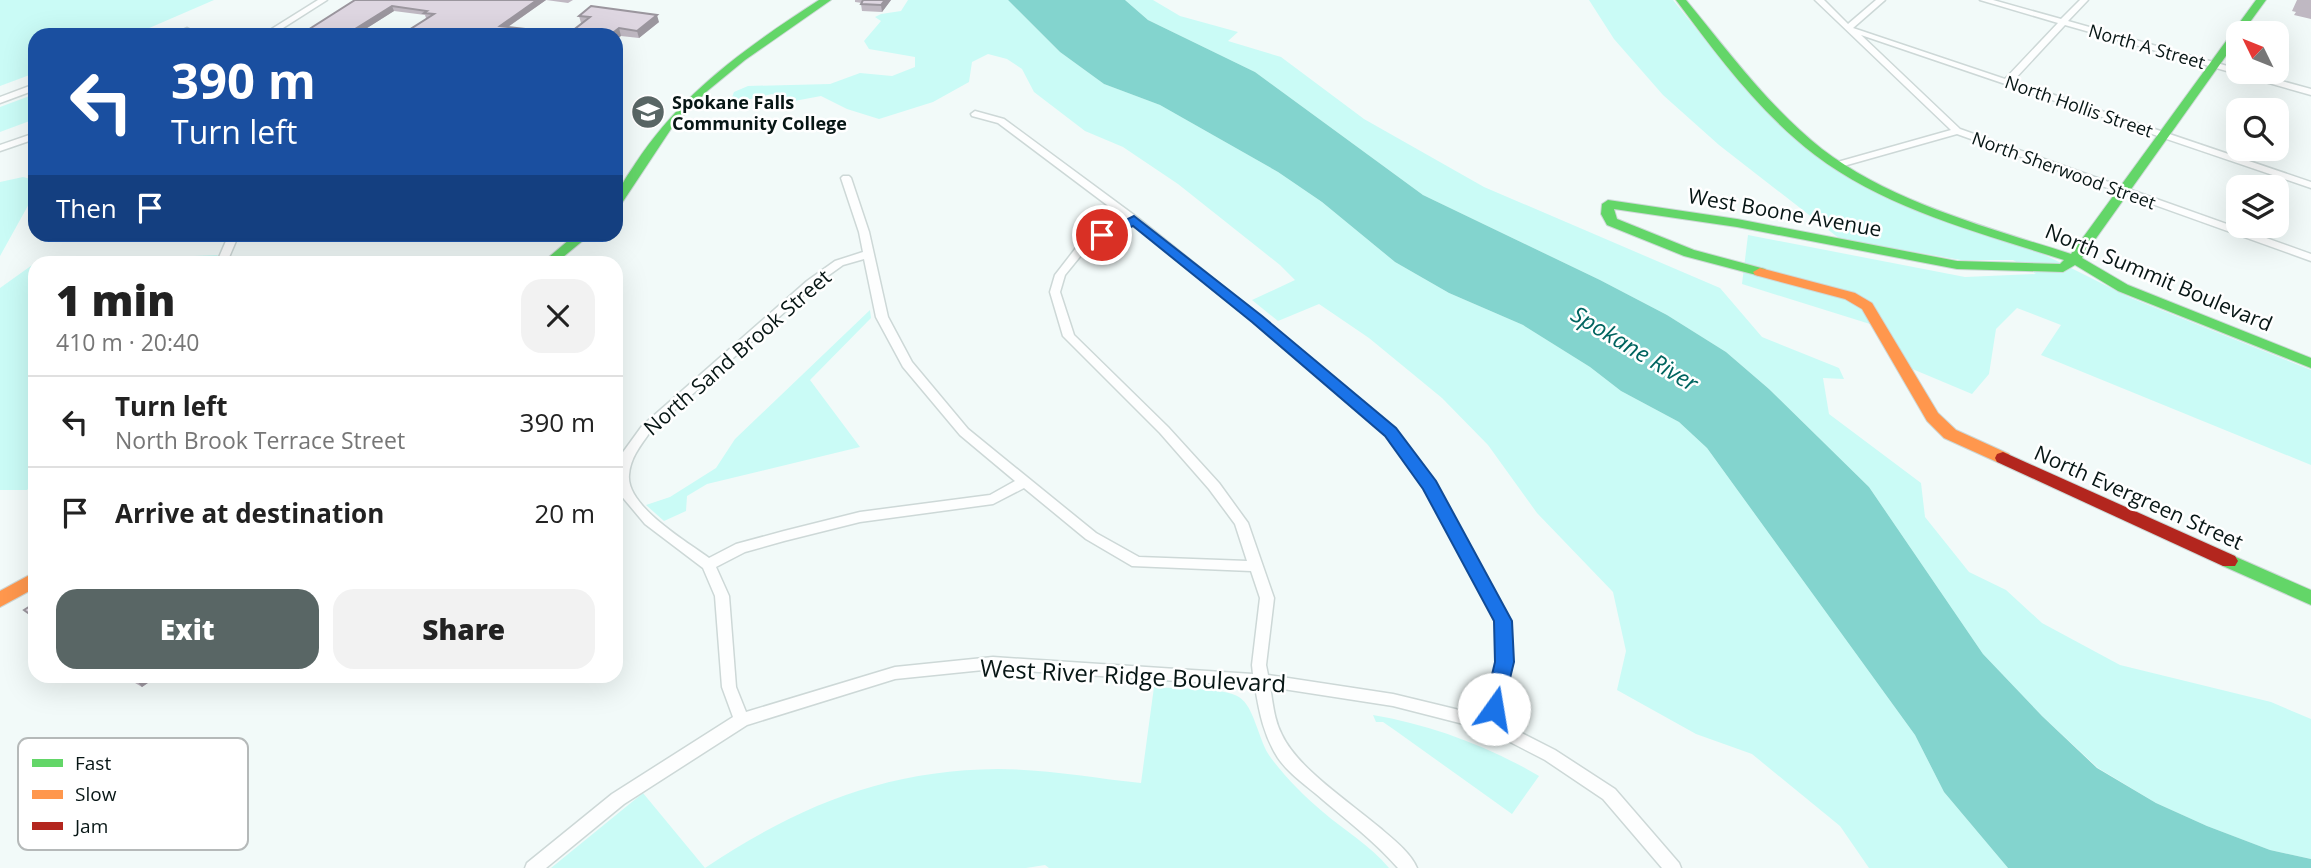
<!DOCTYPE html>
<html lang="en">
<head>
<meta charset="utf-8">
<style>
	body { margin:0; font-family:"Open Sans",sans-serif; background:#f2f2f2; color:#222; height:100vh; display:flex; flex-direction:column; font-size:26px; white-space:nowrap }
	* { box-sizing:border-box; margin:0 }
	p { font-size:23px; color:#767676 }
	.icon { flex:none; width:38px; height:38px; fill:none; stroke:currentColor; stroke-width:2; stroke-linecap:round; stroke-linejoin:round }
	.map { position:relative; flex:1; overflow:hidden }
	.panel { position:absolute; left:28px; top:256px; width:595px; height:427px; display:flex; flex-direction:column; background:#fff; border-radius:21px; box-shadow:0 7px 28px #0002 }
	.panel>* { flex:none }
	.guide { position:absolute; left:28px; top:28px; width:595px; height:214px; border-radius:21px; box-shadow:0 7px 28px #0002; background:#1a4fa0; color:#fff; overflow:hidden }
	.needle { width:46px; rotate:313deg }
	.buttons { position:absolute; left:2226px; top:21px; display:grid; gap:14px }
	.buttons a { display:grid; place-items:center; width:63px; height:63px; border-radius:14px; background:#fff; box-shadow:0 7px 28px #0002; font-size:35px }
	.pin { position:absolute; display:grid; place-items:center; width:60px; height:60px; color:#fff; margin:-30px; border:4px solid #fff; border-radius:50%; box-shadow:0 2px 7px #0007 }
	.me { position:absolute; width:77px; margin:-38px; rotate:13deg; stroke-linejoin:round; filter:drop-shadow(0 0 5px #0008) }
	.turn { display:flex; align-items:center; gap:24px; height:147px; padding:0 28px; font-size:32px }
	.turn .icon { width:91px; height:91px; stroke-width:2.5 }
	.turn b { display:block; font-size:49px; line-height:60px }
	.then { display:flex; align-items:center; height:66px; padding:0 28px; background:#0003; gap:14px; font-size:26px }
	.round { display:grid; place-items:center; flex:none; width:74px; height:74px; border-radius:21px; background:#f2f2f2 }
	.overview { display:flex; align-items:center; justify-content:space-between; height:119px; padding:0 28px }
	h1 { font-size:42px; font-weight:800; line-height:52px }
	.primary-button { display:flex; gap:14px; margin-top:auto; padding:14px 28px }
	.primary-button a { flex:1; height:80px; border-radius:21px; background:#596665; color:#fff; font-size:28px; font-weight:800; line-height:80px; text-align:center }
	.primary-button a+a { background:#f2f2f2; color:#222 }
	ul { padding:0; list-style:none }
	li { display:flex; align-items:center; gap:21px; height:91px; padding:0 28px; border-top:2px solid #e0e0e0 }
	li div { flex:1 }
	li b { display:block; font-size:26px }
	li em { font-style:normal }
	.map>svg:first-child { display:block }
	.green { fill:#cafbf6 }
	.water { fill:#83d4ce }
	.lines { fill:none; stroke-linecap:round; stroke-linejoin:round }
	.street-casing { stroke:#cdd8d7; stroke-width:3 }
	.fast-casing { stroke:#cdd8d7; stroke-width:2 }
	.slow-casing { stroke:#cdd8d7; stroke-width:2 }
	.jam-casing { stroke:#cdd8d7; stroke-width:2 }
	.street { fill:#fdfefe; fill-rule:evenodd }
	.fast { fill:#63d668; fill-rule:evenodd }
	.slow { fill:#ff974d; fill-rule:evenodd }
	.jam { fill:#b3261e; fill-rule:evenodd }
	.wall { fill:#bfb8c2 }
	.shaded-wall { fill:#9b969e }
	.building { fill:#ded6e1; stroke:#9b969e; stroke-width:2 }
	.route { fill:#1a73e8; stroke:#114b97; stroke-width:2 }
	.labels { text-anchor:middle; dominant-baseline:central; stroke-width:5; stroke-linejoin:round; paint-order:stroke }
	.far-street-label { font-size:18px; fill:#071615; stroke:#fff }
	.far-poi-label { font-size:18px; font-weight:bold; fill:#071615; stroke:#fff; text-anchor:start }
	.street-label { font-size:21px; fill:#071615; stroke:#fff }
	.water-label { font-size:23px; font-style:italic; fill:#00645f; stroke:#fff }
	.near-street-label { font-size:24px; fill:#071615; stroke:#fff }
	.key { fill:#fff; stroke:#b5b9b9; stroke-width:2 }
	.key-label { font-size:19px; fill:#071615 }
</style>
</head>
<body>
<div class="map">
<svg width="2311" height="868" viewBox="0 0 2311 868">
	<rect width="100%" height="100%" fill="#f2faf9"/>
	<path class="green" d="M0,0H214L133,35H35V73L0,86Z
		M908,0H1008L1060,52L1104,84L1160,105L1278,172L1322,202L1395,262L1449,293L1523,325L1590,367L1621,391L1679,422L1707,448L1915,735L1944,792L2008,868H1869L1840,826L1752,754L1696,734L1617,690L1626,651L1613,592L1537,513L1488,445L1442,398L1369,338L1319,304L1278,321L1252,300L1295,280L1280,265L1178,184L1123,147L1085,131L1034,92L1022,69L1007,59L988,54L972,62L969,82L933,102L879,119L847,109L821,96L789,102L772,94L746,100H731L734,92L748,86L830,84L860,73L892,76L915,67V57L869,49L864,41L881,21L875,17L881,14L901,11Z
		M1125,0H1153L1180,16L1238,32L1228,41L1281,57L1364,119L1484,187L1720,288L1762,337L1839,368L1844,379L1823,378L1829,414L1921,483L1925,517L1969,572L2006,590L2042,623L2120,665L2271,702L2311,719V859L2270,850L2207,826L2156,803L2098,768L2042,716L1983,654L1869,487L1769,389L1726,352L1667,315L1600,280L1423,195L1255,72L1148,20Z
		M1589,0H1673L1744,88L1837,171L2041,253L2131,298L2311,370V465L2041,355L2061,325L2017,308L1996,329L1989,374L1972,394L1910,368L1886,329L1742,284L1748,235L1965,277L2036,274L2013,260H1961L1840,239L1719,145L1663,95L1614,39Z
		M35,94V119L0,132V107Z
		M23,177L35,180V193L0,256V182Z
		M218,255L213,262H47Z
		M35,263V482L27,490H0V288Z
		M870,310L871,318L810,380L860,447L707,484L687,496L686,511L664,521L646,505L670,497L716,468L735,439Z
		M1154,687C1175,689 1223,687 1239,697C1255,707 1258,741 1271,758C1286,778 1304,796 1323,812C1345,831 1370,845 1389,868H1049L1045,865L1026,868H551L643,793L705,868C798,806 885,770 998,769C1046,769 1094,778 1141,783Z
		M1373,715C1431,725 1488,746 1539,776L1512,814L1396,731L1383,722H1376Z"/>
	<path class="water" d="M1008,0H1125L1148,20L1255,72L1423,195L1600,280L1667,315L1726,352L1769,389L1869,487L1983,654L2042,716L2097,768L2156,803L2207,826L2270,850L2311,859V868H2008L1944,792L1915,735L1707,448L1679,422L1621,391L1590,367L1523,325L1449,293L1395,262L1322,202L1278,172L1160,105L1104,84L1060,52Z"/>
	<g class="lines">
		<g class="street-casing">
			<path id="street" d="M318,0H327L272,35H262Z
				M1815,0H1824L1848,24L1876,0H1885L1853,28L2005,79L2058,23L1980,0H1993L2061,19L2080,0H2088L2068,21L2238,69V72H2249L2311,89V95L2065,25L2013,81L2311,182V188L1861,35L1960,129L2311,254V261L1957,134L1840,167H1834V163L1951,130Z
				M187,28L191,30C186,36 178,35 171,35Z
				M35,84V90L0,103V97Z
				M975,111L1004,119L1138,218L1261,317L1394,429L1435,483L1510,621L1512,662L1498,721L1555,750L1615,789L1679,863L1681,868H1662L1603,799L1545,760L1487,730L1393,706L1270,687C1273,703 1274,720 1282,735C1298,769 1351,803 1380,828C1393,839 1411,853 1417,868H1398C1375,842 1348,821 1322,799C1307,786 1289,774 1278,758C1264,736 1259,712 1255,686L993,669L895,679L747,725L624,804L546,868H525L527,863L612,794L733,717L722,687L715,596L703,568L645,524L619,493L616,475L621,455L642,426L807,281L835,261L863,252L859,232L841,178L843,176H849L851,178L869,232L888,317L912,362L968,429L1096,533L1139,557L1247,561L1235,524L1209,489L1160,433L1063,336L1050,292L1055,275L1079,244L1127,220L998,123L972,116L971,114ZM1133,224L1253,321L1386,435L1425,488L1496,621L1498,662L1484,716L1393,694L1268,675L1266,665L1274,598L1248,523L1219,483L1168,427L1074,335L1060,292L1065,275L1087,248ZM864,259L876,317L903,367L960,435L1015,481L990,495L860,512L784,531L736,544L709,558C686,541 626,506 629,475C630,458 641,445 650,432L815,285L843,265ZM1024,488L1086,539L1132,566L1251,571L1260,598L1252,665L1253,674L993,657L895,667L746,712L736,687L729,596L716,567L745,552L784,541L860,522L993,504Z
				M35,133V139L0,151V145Z
				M229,234H239L227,262H217Z"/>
		</g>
		<g class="fast-casing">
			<path id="fast" d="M819,0H831L745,60L706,92L671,129L620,206L616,207C616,190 626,178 635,164C682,92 748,46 819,0Z
				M1676,0H1686C1729,52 1769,107 1822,149C1891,202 1989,228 2071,254L2256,0H2266L2242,33H2238V39L2082,258L2128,285L2311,358V368L2118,291L2075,265L2063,272L1957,269L1737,227L1614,209L1617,219L1694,250L1765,269L1767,272L1760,276L1684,256L1607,225L1601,214L1602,204L1608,200L1737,219L1957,261L2060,264L2064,260C1980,233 1886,209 1815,155C1760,113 1717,55 1676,0Z
				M576,234H591L557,262H543Z
				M2229,554L2311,590V605L2223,566L2220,561L2223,556Z"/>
		</g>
		<g class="slow-casing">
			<path id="slow" d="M1760,268L1855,293L1872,303L1938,413L1956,430L2009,454L2011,458L2009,462H1997L1944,438L1927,421L1862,309L1845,299L1755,275L1753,272Z
				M35,572V588L0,607V591Z"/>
		</g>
		<g class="jam-casing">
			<path id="jam" d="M2003,452L2235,556L2238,561L2235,566H2223L1997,462L1995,458L1997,454Z"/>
		</g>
		<use href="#street" class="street"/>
		<use href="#fast" class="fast"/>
		<use href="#slow" class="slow"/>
		<use href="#jam" class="jam"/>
	</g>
	<path class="wall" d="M355,0H546L508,27L526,35H411L409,30L427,18H426L425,15L394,11L356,35Z
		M546,0H573L568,3Z
		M855,0H891L882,12L862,11L861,4L862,3L855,2Z
		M2297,0H2311V19L2294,15L2296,12L2292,11Z
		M579,16L659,22L639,38L621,36L581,23Z
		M123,676H158L142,687Z"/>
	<path class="shaded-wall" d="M537,0H546L502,31L500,26Z
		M885,0H891L882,12L881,5Z
		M392,6L394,11L356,35L347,34Z
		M657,15L659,22L639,38L637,31Z
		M619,28L621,36L616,40V35H610Z
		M525,29L526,35H517Z
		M132,676H158L142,687Z"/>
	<path class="building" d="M355,0H537L500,26L525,29L517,35H427L430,33L409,30L434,14L424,13L427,11L392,6L347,34L355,35H300Z
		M863,0H885L881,5L861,4Z
		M591,6L657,15L637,31L619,28L610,35H567L590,17L579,16Z
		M35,603V618L24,610Z"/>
	<path class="route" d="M1134,216L1262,316L1396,428L1436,481L1512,621L1514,662L1501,715L1494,718L1487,715L1484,709L1495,662L1494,621L1423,489L1385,436L1252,322L1133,226L1102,239L1095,235Z"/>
	<defs>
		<g id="university-disc" transform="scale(1.75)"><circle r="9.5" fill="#596665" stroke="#fff"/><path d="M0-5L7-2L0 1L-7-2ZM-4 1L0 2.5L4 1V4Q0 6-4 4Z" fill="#fff"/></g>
	</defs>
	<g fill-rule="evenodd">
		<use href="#university-disc" x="648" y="112"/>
	</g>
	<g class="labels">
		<g class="far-street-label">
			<text transform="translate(2147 46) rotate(16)">North A Street</text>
			<text transform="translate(2079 106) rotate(19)">North Hollis Street</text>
			<text transform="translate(2064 170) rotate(20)">North Sherwood Street</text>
		</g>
		<g class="far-poi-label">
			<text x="672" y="102">Spokane Falls<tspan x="672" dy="21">Community College</tspan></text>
		</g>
		<g class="street-label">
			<text transform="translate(1785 212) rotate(10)">West Boone Avenue</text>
			<text transform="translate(2159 277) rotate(23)">North Summit Boulevard</text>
			<text transform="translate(737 352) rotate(-41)">North Sand Brook Street</text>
			<text transform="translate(2139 497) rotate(24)">North Evergreen Street</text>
		</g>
		<g class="water-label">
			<text transform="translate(1635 348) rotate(31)">Spokane River</text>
		</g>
		<g class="near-street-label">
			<text transform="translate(1133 675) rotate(3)">West River Ridge Boulevard</text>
		</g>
	</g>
	<rect x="18" y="738" width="230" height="112" rx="10" class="key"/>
	<rect x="32" y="759" width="31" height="8" fill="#63d668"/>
	<rect x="32" y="790" width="31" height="9" fill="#ff974d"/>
	<rect x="32" y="822" width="31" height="8" fill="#b3261e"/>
	<g class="key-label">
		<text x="75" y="770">Fast</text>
		<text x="75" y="801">Slow</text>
		<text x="75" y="833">Jam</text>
	</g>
</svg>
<div class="buttons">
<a><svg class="needle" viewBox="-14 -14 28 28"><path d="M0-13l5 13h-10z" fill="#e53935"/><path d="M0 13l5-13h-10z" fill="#767676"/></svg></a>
<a><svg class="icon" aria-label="search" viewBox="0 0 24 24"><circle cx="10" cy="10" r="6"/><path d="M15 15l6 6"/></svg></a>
<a><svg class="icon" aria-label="layers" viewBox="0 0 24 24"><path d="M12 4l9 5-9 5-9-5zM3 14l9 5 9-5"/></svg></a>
</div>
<div class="pin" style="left:1102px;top:235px;background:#d93025"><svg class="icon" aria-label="arrive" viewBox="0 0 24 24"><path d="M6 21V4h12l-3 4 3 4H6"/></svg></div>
<svg class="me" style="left:1494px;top:709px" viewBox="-20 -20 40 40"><circle r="19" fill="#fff"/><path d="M0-13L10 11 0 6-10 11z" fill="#1a73e8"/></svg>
<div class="guide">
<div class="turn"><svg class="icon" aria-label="left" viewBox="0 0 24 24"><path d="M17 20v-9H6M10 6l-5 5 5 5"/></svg><div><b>390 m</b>Turn left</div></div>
<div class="then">Then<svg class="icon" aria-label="arrive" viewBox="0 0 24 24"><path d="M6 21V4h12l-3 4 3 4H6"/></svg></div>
</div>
<section class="panel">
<div class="overview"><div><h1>1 min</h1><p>410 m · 20:40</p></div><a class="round"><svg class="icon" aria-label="close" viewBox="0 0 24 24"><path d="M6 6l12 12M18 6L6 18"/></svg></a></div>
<ul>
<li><svg class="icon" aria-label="left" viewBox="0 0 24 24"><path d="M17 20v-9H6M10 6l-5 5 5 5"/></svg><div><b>Turn left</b><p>North Brook Terrace Street</p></div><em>390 m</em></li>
<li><svg class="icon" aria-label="arrive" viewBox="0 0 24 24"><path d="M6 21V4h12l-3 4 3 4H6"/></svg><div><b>Arrive at destination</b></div><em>20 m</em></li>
</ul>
<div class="primary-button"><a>Exit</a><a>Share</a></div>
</section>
</div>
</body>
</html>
